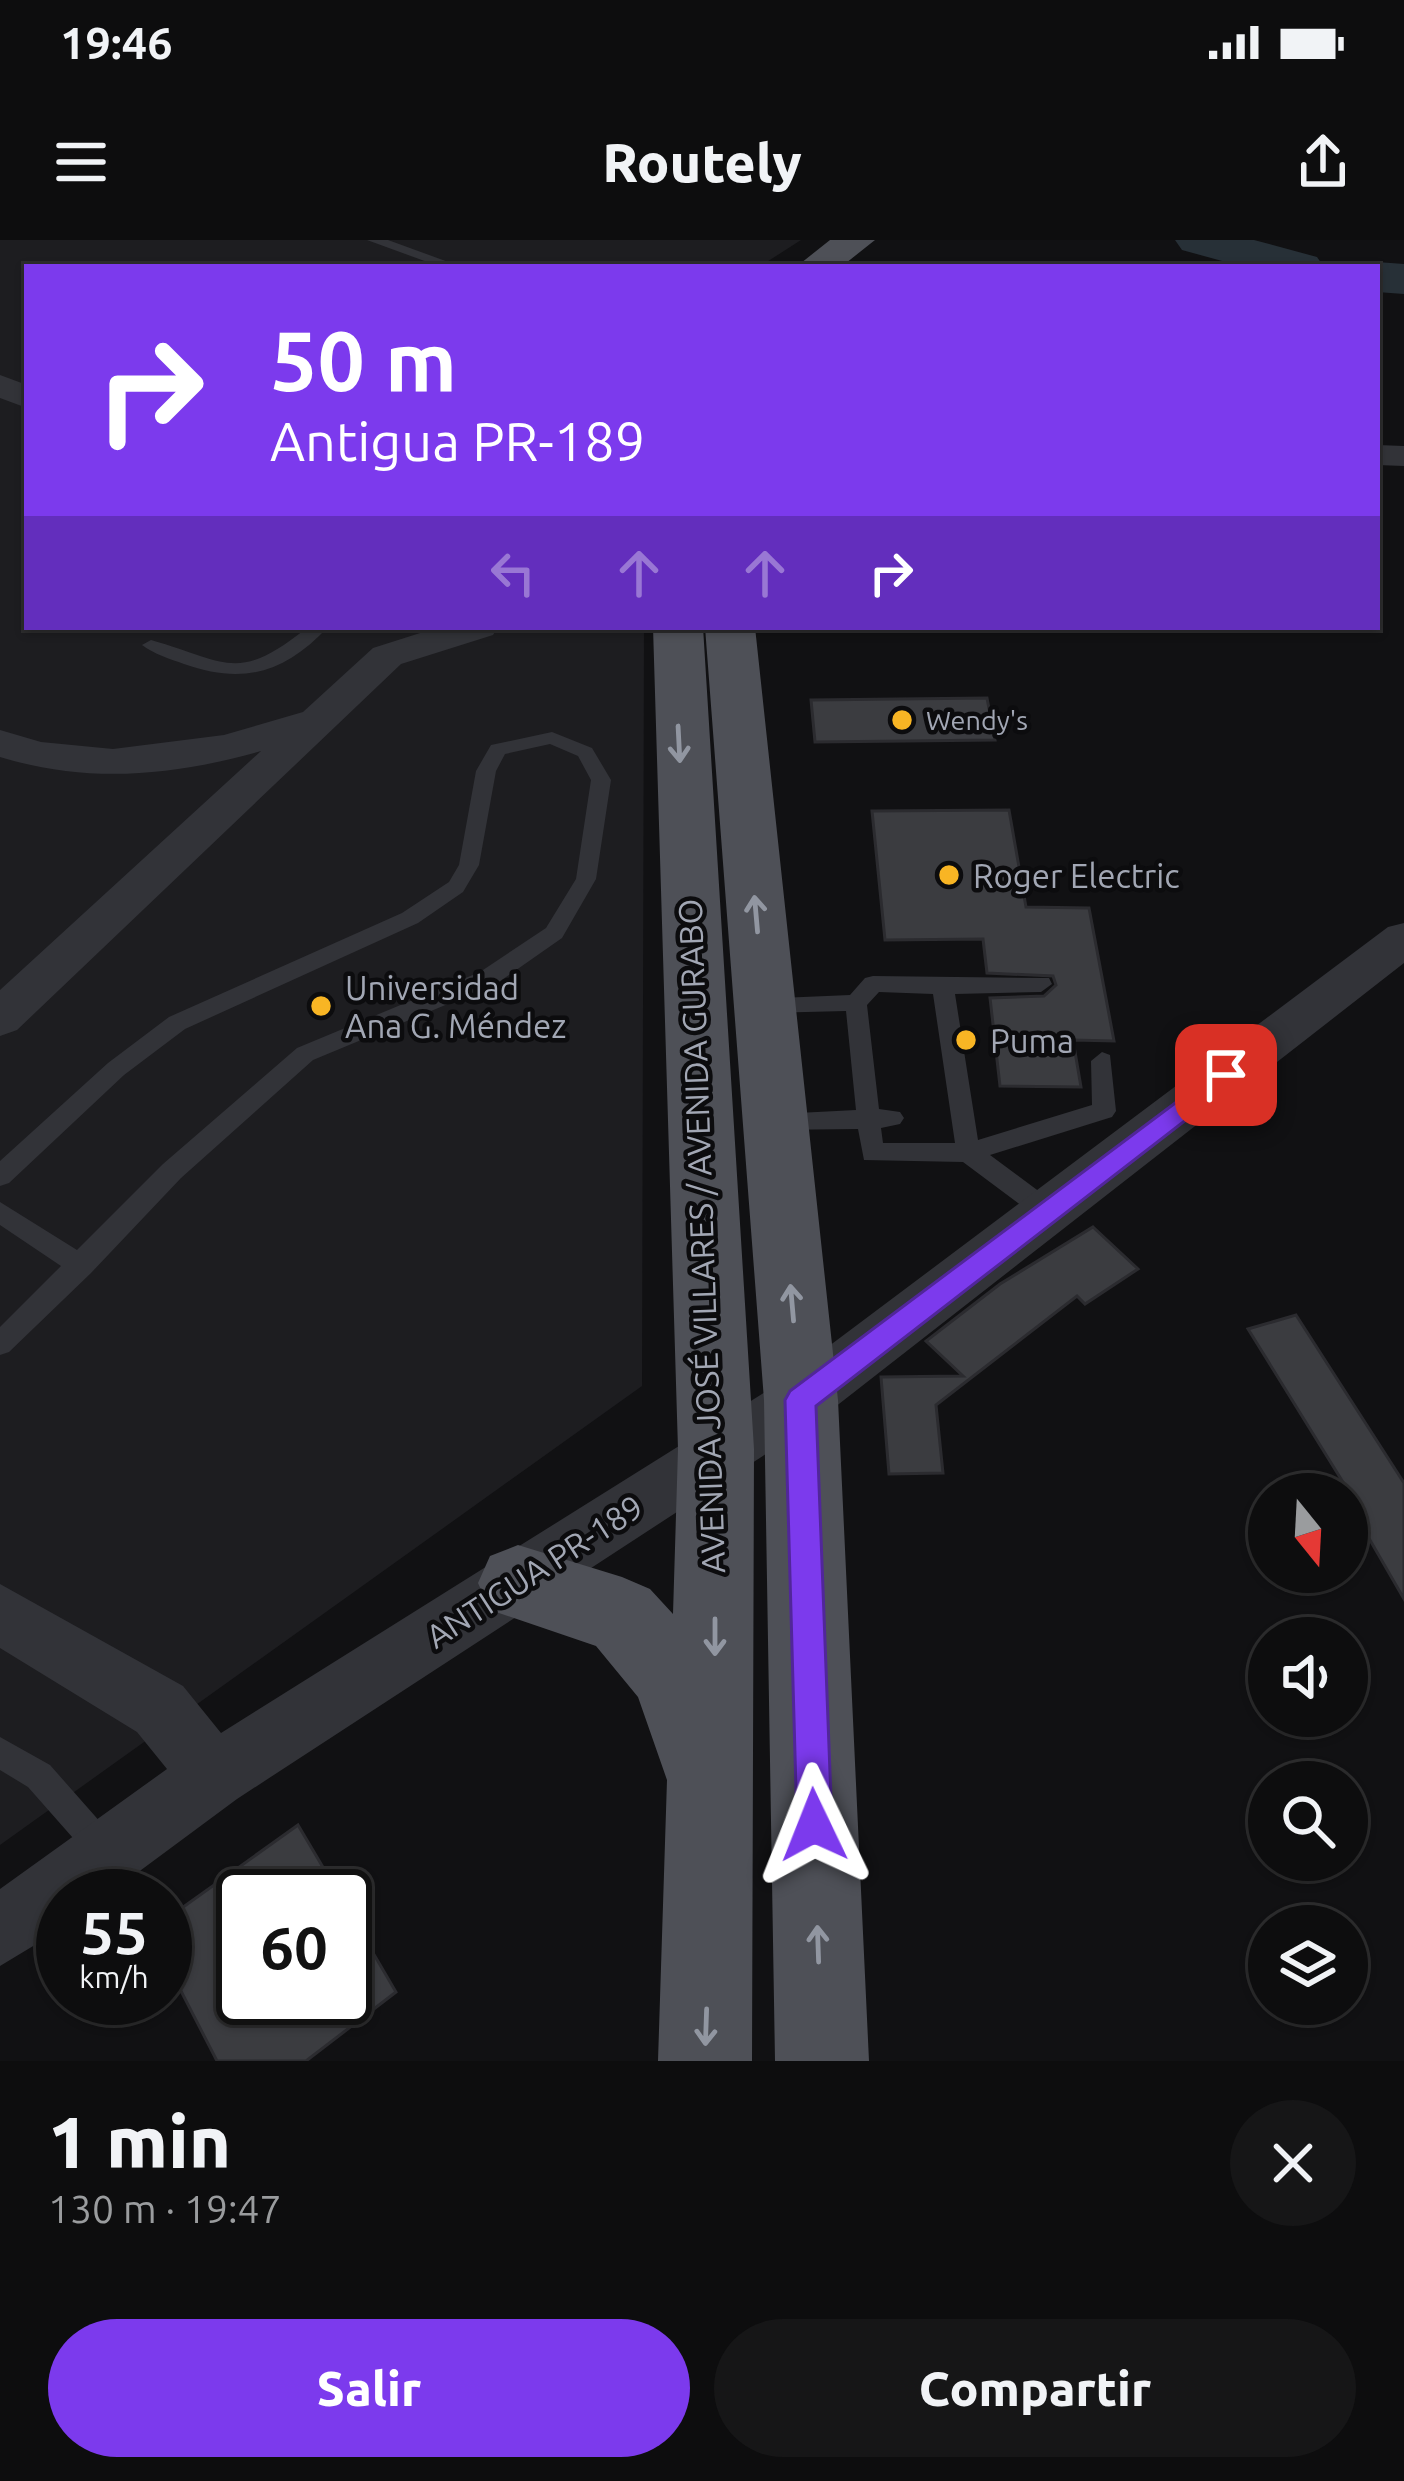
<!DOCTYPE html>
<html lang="es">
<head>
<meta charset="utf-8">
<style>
	body { margin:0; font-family:Ubuntu,sans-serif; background:#161617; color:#f1f3f6; height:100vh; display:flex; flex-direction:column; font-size:45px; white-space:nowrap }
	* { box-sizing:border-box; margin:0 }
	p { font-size:39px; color:#9a9c9e }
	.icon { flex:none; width:66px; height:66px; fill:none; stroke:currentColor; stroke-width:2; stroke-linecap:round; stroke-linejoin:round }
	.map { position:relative; height:1821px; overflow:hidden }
	.drawer { display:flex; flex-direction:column; background:#0d0d0e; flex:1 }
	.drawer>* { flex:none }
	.guide { position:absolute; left:24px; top:24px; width:1356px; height:366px; border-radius:0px; box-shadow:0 3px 9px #0004,0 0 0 3px #2d2d2e; background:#7c3aed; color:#fff; overflow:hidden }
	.needle { width:78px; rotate:162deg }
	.fabs { position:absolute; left:1248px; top:1233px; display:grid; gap:24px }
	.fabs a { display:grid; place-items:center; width:120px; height:120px; border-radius:50%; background:#0d0d0e; box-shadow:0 3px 9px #0004,0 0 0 3px #2d2d2e; font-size:60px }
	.speed { position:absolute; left:36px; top:1629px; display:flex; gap:24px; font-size:60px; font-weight:700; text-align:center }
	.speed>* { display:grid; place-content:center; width:156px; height:156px; border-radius:50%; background:#0d0d0e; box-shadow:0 3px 9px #0004,0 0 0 3px #2d2d2e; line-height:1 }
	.speed small { font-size:30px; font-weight:400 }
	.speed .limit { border:6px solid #111; border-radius:18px; background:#fff; color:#111 }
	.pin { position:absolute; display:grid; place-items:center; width:102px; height:102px; color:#fff; margin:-51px; border-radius:24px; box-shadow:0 6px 18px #0006 }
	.me { position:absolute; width:132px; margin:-66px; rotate:358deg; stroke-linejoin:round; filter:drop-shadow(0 0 9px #0008) }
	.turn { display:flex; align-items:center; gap:42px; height:252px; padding:0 48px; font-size:54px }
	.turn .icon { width:156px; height:156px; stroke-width:2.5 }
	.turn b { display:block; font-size:84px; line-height:102px }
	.lanes { display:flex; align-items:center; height:114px; padding:0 48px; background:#0003; justify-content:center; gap:60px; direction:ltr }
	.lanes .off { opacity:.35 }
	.round { display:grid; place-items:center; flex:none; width:126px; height:126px; border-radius:63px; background:#161617 }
	.headline { display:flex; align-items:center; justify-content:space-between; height:204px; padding:0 48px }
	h1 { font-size:72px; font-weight:800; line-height:90px }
	.primary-button { display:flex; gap:24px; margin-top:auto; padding:24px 48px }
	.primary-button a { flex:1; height:138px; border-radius:72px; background:#7c3aed; color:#fff; font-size:48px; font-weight:800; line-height:138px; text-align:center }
	.primary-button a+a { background:#161617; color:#f1f3f6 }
	.status { display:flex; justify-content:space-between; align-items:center; height:84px; padding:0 60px; background:#0d0d0e; direction:ltr }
	.status svg { height:33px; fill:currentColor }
	header { display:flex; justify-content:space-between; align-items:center; height:156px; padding:0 48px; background:#0d0d0e; font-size:54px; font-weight:800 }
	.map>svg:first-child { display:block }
	.built { fill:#1d1d20 }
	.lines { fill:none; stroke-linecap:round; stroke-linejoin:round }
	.river { fill:#273037; fill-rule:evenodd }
	.building { fill:#3b3c40; stroke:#2b2b2f; stroke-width:3 }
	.lane { fill:#323338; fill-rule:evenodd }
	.street { fill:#323338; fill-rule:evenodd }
	.primary { fill:#4e5057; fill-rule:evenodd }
	.oneway { stroke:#9196a1 }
	.route { fill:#7c3aed; stroke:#51269a; stroke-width:3 }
	.poi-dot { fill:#f8b524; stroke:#0c0c0e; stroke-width:4.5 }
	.labels { text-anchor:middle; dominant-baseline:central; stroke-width:9; stroke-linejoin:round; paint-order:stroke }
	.far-poi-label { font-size:27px; fill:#a2a7b4; stroke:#0c0c0e; text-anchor:start }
	.poi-label { font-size:33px; fill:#a2a7b4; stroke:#0c0c0e; text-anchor:start }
	.street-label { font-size:33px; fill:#a2a7b4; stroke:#0c0c0e }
</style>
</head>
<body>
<div class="status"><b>19:46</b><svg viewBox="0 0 49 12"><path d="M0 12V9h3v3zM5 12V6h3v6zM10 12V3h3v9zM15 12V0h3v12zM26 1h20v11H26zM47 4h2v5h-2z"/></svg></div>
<header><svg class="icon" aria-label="menu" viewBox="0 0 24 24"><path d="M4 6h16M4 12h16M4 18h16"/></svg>Routely<svg class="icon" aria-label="share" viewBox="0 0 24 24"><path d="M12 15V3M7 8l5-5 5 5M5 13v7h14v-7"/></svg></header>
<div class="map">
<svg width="1404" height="1821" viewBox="0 0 1404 1821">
	<rect width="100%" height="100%" fill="#111113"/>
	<path class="built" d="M0,0H801L759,27H27V387H644L642,1146L0,1605Z"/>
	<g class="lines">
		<path class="river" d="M1175,0H1254L1317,17L1324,27H1244L1182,10Z
			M1377,22L1404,24V54L1377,52V27H1359Z"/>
	</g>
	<path class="building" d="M987,458L995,500L815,502L811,460Z
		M1009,570L1026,667L1089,668L1114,801L1073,800L1081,847L1000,846L990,758L1044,756L1056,745L1053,736L987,733L983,699L885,700L872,571Z
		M1093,987L1138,1029L1085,1064L1077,1056L936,1165L943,1233L889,1234L881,1137L963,1136L926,1101L1000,1044Z
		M1296,1075L1404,1243V1359L1348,1262L1354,1260L1248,1089Z
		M298,1585L340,1656H243V1758H345V1665L396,1752L306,1821H217L165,1720V1680Z"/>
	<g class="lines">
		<path class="lane" d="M367,0H388L462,27H441Z
			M308,387H328C285,433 243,445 184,424C170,419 154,414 142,405L151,400C228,422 237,444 308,387Z
			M552,492L592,508L611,540L596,639L562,698L496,744L313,820L181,938L91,1033L9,1112L0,1115V1087L61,1026L0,985V962L77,1010L163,924L297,808L480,732L546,688L576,639L591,540L578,516L550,504L505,514L496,531L479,625L463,652L418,683L185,789L124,835L9,943L0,946V921L108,823L169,777L402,673L449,642L459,625L476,531L491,505Z
			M873,736L1049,738L1052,744L1041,752L955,754L978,900L1092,865L1091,821L1102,812L1110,815L1116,871L1112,877L990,915L1056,964L1059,971L1056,978H1038L963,922L864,920L858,889L770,890L766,883L770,876L778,874L856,870L846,771L766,773L758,771L755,765L758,759L850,755L865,738ZM879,752L933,754L955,903H883L881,888L900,884L904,878L900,872L879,869L867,765Z
			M0,1497L50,1525L117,1601L122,1612L117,1623L106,1628L95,1623L28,1547L0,1530Z"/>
		<path class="street" d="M0,135L27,145V168L0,158Z
			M1377,205L1404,206V226L1377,225Z
			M439,387H498L493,395L401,424L17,790L0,796V750L261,511C173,536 88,544 0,517V490L41,502L113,509L224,495L303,472L373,408Z
			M1404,683V723L821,1178L237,1559L106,1656H63V1688L0,1726V1649L167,1529L137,1492L0,1408V1344L183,1446L221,1493L781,1142L1388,687Z"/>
		<path class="primary" d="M830,0H875L841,27H796Z
			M653,387H703L754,1209L752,1821H658L667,1540L638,1457L596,1406L490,1370L478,1343L490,1316L518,1305L622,1337L650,1349L673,1374L678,1209Z
			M705,387H755L838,1160L869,1821H775L764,1160Z"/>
	</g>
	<defs><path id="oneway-shaft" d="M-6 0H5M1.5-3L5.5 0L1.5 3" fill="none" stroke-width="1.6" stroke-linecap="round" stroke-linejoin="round" transform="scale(3)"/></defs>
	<g class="oneway">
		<use href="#oneway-shaft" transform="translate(679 504) rotate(87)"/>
		<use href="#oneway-shaft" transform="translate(756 674) rotate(-95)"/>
		<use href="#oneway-shaft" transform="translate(792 1063) rotate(-95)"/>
		<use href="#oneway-shaft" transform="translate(715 1397) rotate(90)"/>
		<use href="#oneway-shaft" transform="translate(818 1704) rotate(-92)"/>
		<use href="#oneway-shaft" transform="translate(706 1787) rotate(92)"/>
	</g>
	<path class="route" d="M1226,825L1235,828V842L816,1166L832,1585L827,1598L814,1603L802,1598L797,1585L785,1160L790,1151Z"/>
	<g class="poi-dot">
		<circle cx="902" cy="480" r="12"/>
		<circle cx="949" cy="635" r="12"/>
		<circle cx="321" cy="766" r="12"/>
		<circle cx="966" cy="800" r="12"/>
	</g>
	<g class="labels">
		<g class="far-poi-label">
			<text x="926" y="480">Wendy's</text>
		</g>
		<g class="poi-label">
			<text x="973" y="635">Roger Electric</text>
			<text x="345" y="747">Universidad<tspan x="345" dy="38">Ana G. Méndez</tspan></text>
			<text x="990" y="800">Puma</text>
		</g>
		<g class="street-label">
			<text transform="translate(701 996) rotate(-92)">AVENIDA JOSÉ VILLARES / AVENIDA GURABO</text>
			<text transform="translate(534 1331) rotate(-33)">ANTIGUA PR-189</text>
		</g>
	</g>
</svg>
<div class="fabs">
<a><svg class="needle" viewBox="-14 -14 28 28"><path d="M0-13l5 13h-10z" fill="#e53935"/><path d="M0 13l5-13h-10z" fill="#9a9c9e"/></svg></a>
<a><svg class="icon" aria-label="sound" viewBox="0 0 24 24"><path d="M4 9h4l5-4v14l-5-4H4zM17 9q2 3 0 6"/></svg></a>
<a><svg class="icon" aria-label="search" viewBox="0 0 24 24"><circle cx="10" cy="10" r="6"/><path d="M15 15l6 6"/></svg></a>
<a><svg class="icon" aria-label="layers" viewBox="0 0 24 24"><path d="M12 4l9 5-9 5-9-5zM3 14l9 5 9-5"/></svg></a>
</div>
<div class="speed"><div>55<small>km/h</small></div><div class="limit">60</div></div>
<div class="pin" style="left:1226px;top:835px;background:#d93025"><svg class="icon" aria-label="arrive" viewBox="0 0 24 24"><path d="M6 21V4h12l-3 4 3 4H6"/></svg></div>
<svg class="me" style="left:814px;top:1585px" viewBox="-20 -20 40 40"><path d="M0-17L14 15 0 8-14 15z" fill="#7c3aed" stroke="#fff" stroke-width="4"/></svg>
<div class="guide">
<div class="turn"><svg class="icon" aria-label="right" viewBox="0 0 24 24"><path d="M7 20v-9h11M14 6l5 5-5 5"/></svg><div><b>50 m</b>Antigua PR-189</div></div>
<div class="lanes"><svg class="icon off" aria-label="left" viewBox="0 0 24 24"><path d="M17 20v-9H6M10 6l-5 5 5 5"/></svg><svg class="icon off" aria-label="ahead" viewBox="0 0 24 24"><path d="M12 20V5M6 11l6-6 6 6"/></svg><svg class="icon off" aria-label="ahead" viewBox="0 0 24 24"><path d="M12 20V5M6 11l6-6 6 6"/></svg><svg class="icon" aria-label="right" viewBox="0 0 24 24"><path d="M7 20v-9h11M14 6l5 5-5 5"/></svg></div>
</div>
</div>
<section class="drawer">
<div class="headline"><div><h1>1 min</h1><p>130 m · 19:47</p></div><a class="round"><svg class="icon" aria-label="close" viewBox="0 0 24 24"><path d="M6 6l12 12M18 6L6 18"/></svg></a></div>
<div class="primary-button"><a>Salir</a><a>Compartir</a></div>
</section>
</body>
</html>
